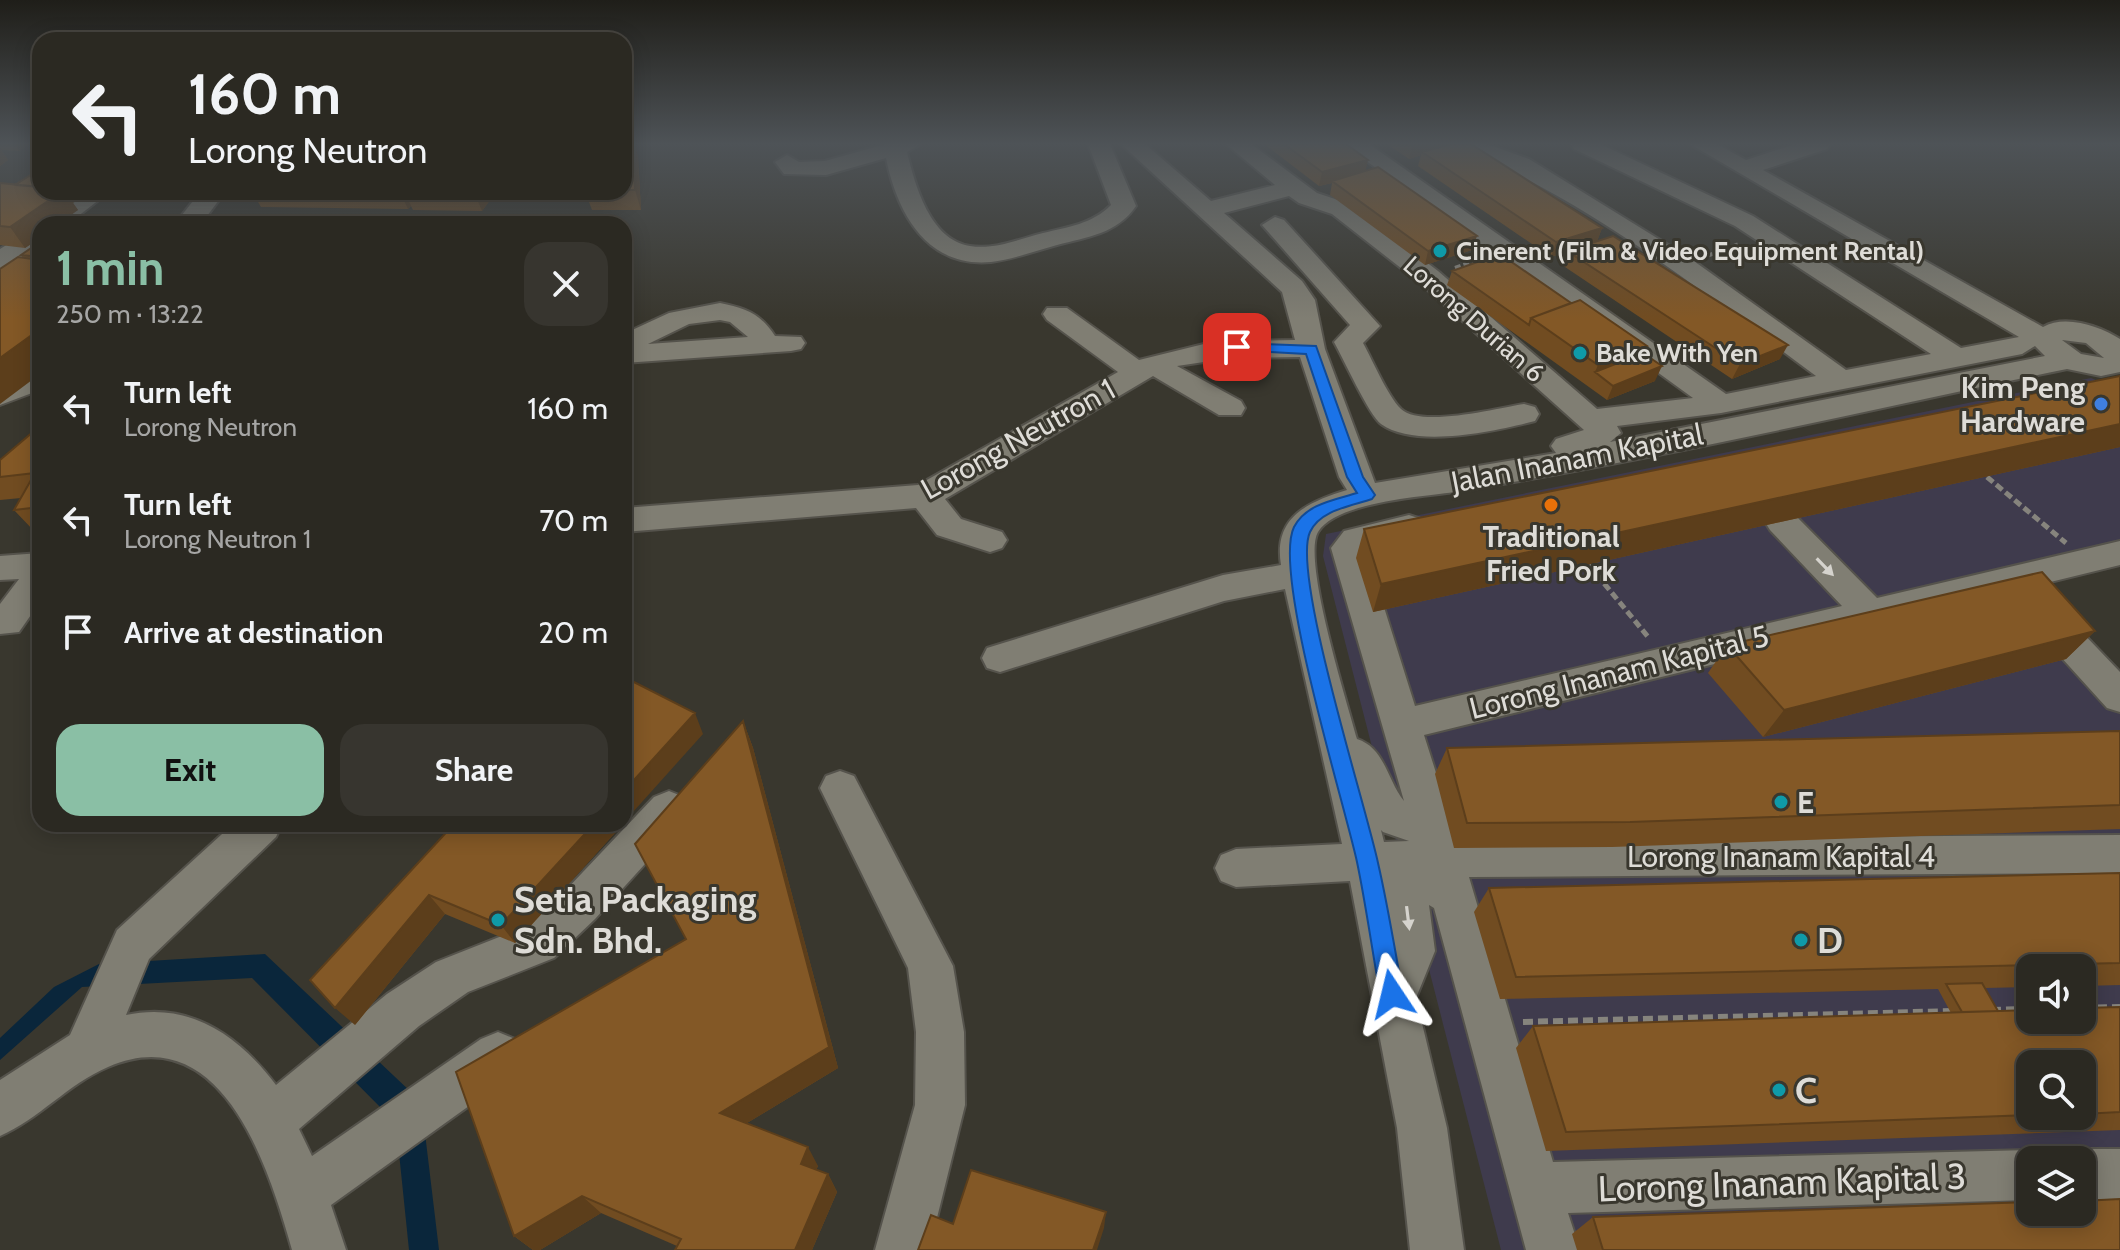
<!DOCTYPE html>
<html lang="en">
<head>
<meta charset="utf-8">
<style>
	body { margin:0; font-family:Cabin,sans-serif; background:#37352f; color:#f1f3f6; height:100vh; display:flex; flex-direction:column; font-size:30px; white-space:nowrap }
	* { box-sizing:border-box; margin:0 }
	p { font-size:26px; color:#a6a6a5 }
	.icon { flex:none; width:44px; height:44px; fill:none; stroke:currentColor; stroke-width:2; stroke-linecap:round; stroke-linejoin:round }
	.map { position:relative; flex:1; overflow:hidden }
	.details { position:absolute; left:32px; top:216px; width:600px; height:616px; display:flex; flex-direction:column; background:#2b2922; border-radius:24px; box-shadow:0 4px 20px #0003,0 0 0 2px #474540 }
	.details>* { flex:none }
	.hud { position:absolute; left:32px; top:32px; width:600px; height:168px; border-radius:24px; box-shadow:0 4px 20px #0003,0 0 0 2px #474540; background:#2b2922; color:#f1f3f6; overflow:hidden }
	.tools { position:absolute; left:2016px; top:954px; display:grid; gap:16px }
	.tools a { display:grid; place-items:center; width:80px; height:80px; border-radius:16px; background:#2b2922; box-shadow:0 4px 20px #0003,0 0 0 2px #474540; font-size:40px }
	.pin { position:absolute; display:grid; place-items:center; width:68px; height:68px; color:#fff; margin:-34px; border-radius:16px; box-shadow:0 4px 12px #0006 }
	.me { position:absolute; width:88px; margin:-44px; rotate:350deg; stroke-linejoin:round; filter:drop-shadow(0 0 6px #0008) }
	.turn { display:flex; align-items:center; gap:28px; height:168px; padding:0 24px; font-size:36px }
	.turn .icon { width:104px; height:104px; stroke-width:2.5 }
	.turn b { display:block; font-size:56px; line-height:68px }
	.round { display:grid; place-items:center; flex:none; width:84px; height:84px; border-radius:24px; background:#37352f }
	.overview { display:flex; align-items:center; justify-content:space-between; height:136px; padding:0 24px }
	h1 { font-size:48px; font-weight:700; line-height:60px; color:#8abfa5 }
	.action { display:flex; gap:16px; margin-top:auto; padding:16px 24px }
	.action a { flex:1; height:92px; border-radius:24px; background:#8abfa5; color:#111; font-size:32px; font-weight:700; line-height:92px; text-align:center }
	.action a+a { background:#37352f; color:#f1f3f6 }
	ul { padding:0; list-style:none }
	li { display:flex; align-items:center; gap:24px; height:112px; padding:0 24px }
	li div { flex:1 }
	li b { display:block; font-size:30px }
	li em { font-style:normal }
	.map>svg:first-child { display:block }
	.commercial { fill:#3f3b4d; fill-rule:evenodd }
	.water { fill:#0a263b }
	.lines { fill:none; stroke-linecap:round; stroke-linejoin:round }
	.minor-casing { stroke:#55534c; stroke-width:4 }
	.path-far2 { stroke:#86847d; stroke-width:4; stroke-dasharray:6 3; stroke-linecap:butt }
	.path-far1 { stroke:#86847d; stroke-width:5; stroke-dasharray:8 4; stroke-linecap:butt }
	.path { stroke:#86847d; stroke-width:6; stroke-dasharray:10 5; stroke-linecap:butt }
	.minor { fill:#807e73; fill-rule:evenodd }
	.wall { fill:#714c21; fill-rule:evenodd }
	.shaded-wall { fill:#5c3e1b }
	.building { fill:#835826; stroke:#5c3e1b; stroke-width:2 }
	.oneway { fill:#d5d3cd }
	.route { fill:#1a73e8; stroke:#114b97; stroke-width:2 }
	.culture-dot { fill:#0f9aa8; stroke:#39372e; stroke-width:3 }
	.shop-dot { fill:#3f7fe0; stroke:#39372e; stroke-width:3 }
	.food-dot { fill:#e8710a; stroke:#39372e; stroke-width:3 }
	.labels { text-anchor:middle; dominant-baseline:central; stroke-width:6; stroke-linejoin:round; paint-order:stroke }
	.far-poi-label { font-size:26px; font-weight:bold; fill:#dedcd7; stroke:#39372e; text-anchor:start }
	.far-street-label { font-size:26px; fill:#dedcd7; stroke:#39372e }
	.poi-label { font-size:30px; font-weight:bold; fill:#dedcd7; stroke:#39372e; text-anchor:end }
	.street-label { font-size:30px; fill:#dedcd7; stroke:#39372e }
	.near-poi-label { font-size:36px; font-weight:bold; fill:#dedcd7; stroke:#39372e; text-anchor:start }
	.near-street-label { font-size:36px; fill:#dedcd7; stroke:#39372e }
</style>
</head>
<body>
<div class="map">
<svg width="2120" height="1250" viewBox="0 0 2120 1250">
	<rect width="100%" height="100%" fill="#39372e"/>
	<path class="commercial" d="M2091,378L2120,390V545L2012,571L2120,683V1250H1501L1323,556L1326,534ZM2030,968H2082V1020H2030ZM2030,1064H2082V1116H2030ZM2030,1160H2082V1212H2030Z"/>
	<path class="water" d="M265,954L412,1093L424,1125L439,1250H409L398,1143L387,1114L252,978L82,987L0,1060V1038L54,987L99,964Z"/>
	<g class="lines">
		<g class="minor-casing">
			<path id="minor" d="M886,144H921L907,152C915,185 930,240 970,246C995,250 1019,239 1043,233C1068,227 1092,224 1111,205L1088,144H1110L1136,206C1117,234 1087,237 1057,245C1035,251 1014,259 991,262C927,268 897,213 886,158L826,175L784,174L775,162L787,155L799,162L825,161Z
				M1121,144H1145L1211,201L1275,185L1226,144H1251L1317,193L1350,204L1438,271L1597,409L1693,398L1343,144H1369L1726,394L1816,376C1707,296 1585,196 1458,149L1455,144H1487L1529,159L1691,259L1846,370L1931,354L1735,226L1574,149L1571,144H1600L1753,216L1961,348L2019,337L1690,144H1717L1746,160L1796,144H1830L1827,149L1763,170L2043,327C2065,314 2100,326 2120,339V372L2101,376L2067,369C1863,411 1660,459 1454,492C1421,497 1336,502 1318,532C1302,560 1347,702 1357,739C1385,748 1387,780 1404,801L1331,548L1344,531L1409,515L1421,519L1426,527L1421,535L1366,550L1415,706L1842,606L1770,530L1765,522L1770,514L1782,510L1794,514L1877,598L2120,541V565L1424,735L1457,839L2120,835V873L1469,877L1553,1162L2030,1150L2049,1160H2030V1200L1568,1213L1580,1250H1526L1434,908L1429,905L1435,951L1416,998L1447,1128L1464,1250H1410L1397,1128L1350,881L1236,887L1221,881L1215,868L1221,855L1236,849L1342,844L1285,589L1224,601L1000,672L987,668L982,658L987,648L1000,644L1223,575L1281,565C1273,517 1308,502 1347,490L1339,477L1300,357L1231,358L1177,366L1241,401L1245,408L1241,415H1219L1153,376L945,499L961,519L1002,532L1007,540L1002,548L990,552L937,535L916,508L624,532V508L918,485L1118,372L1047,320L1043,314L1047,308H1067L1139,360L1212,342L1295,340L1282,292ZM1289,196L1299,203L1332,214L1420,283L1584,430L1556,439L1551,446L1556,453L1375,483L1325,349L1315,300L1302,281L1224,213ZM2062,340L2086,343L2104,358L2081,354ZM2035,346L2045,356L1610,442L1621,433L1617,426L1721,413L2022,354ZM1381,830L1383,832L1409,841L1384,842Z
				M81,192H109L68,224H40V244L9,267L0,269V249L40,224H39L43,219Z
				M200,192H225L201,224H175Z
				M1275,217L1284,220L1380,326L1363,343C1373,361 1387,395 1401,409C1421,428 1498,408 1524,404L1535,407L1539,414L1535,421C1496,431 1416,449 1381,424C1369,415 1343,358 1334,342L1350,325L1262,225Z
				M720,303C745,308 760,313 775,336L801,337L805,343L801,349L791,351L624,363V334L630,331L669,313ZM720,320L730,322L748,337L648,344L689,324Z
				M40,370V390L0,405V385Z
				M40,553V602L19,632L0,634V604L19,579L0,580V556Z
				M2044,602L2057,606L2120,672V712L2107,708L2031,624L2026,615L2031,606Z
				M840,771L854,776L953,966L964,1032L965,1105L929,1250H875L915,1105L916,1032L908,968L820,788L826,776Z
				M669,791L684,797L690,809L684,821L595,919L554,958L468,992L419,1026L299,1129L312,1156L481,1039L498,1032L515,1039L522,1056L515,1073L331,1205L346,1250H292C269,1169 223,1017 108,1067C68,1084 39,1119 0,1136V1080L70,1035L117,930L233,824H282L276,837L149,959L126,1015C190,1001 239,1036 276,1085L387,994L436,962L522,928L565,891L654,797Z
				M2082,1149H2120V1199H2082V1160H2062Z"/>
		</g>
		<path class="path-far2" d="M1707,256L1739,244
			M1455,268L1483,258"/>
		<path class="path-far1" d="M1987,477L2066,543
			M1589,565L1649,638"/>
		<path class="path" d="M2082,1008L2120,1007
			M1991,1010L2030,1009
			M1523,1022L1957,1011"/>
		<use href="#minor" class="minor"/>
	</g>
	<path class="wall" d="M0,144H30L19,151L1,150L8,160L0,166Z
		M624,144L638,156L641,210H592L589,202H566L562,192H624Z
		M1264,144H1346L1366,171L1472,250L1425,265L1330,195L1332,183L1319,186Z
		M1387,144H1471L1602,228L1597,241L1780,359L1732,379L1562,265L1567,251L1551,257L1418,166L1421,155L1409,159Z
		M0,183L73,203L78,210L40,224V238L25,248L0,245Z
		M252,192H550L544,201L495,200L493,196L482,211L413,210L411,206L408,209L261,207Z
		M40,242V374L23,258L21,255Z
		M1452,271L1571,303L1647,346L1643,353L1655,381L1607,400L1447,285Z
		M2120,376V447L1373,612L1356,558L1364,529Z
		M40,426V531H34L14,510L21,498L0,500V460Z
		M2095,631L2066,659L1763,737L1708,673L1727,645Z
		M743,721L753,748L838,1068L747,1123L818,1166L816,1170L828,1174L837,1192L812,1250H675L677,1246L601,1213L540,1250H533L514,1236L686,939Z
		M2120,731V829L1612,847L1454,848L1435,774L1447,748Z
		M454,824H623L515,943L445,914L355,1025Z
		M2120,873V985L2082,986V968H2030V987L1985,988L1998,1011L2120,1007V1130L1546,1151L1516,1048L1533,1026L1951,1013L1938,989L1500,999L1474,912L1489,888ZM2082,1064V1116H2030Z
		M1593,1217L2120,1250H1577L1572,1234Z"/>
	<path class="shaded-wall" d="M14,144H30L19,151Z
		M633,144H635L638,156L641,210L635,190Z
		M1417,144H1453L1422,152L1421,155L1409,159L1412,145Z
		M0,148L8,160L0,166Z
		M1368,160L1365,173L1332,181V183L1319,186L1322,172Z
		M61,192H90L73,203L78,210L59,224H40V238L25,248L10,227Z
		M400,192H405L411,206L408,209Z
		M474,192H491L493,196L482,211Z
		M541,192H550L544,201Z
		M1602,228L1597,242L1551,257L1556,242Z
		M1477,236L1472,250L1425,265L1428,251Z
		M40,329V374L0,404V358Z
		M1788,345L1780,359L1732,379L1740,364Z
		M1647,346L1637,367L1595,372L1598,365Z
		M1662,366L1655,381L1607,400L1613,386Z
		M2120,424V447L1373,612L1381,584Z
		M2095,631L2066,659L1763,737L1784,710Z
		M695,713L703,734L624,822V791Z
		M743,721L753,748L838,1068L732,1132L720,1113Z
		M594,824H623L515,943L501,925Z
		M429,895L445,914L355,1025L335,1008Z
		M808,1147L818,1166L811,1181L801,1164Z
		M828,1174L837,1192L812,1250H795Z
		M582,1196L601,1213L540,1250H533L514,1236Z
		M1106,1212L1104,1228L1097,1250H1093Z"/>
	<path class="building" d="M624,144H633L635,190H624Z
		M1284,144H1346L1368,160L1322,172Z
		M1451,144H1471L1602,228L1556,242L1422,152Z
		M1378,167L1477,236L1428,251L1332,181Z
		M40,169V187L15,185Z
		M0,183L40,187V192H61L10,227L0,226Z
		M71,221L99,224H66Z
		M1613,236L1788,345L1740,364L1567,251Z
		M40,242V257L21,255Z
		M1500,254L1571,303L1531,318L1529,325L1452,271Z
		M18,257L40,260V329L0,358V269Z
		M1580,300L1647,346L1598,365L1531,318Z
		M1643,353L1662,366L1613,386L1595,372Z
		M2120,376V424L1381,584L1364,529Z
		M40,426V507L14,510L35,473L0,477V460Z
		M2042,572L2095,631L1784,710L1727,645Z
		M624,677L695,713L624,791Z
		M743,721L829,1047L720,1113L808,1147L801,1164L828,1174L795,1250H675L681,1239L582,1196L514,1236L456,1072L686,939L635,844Z
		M2120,731V805L1630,822L1467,823L1447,748Z
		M454,824H594L501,925L429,895L335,1008L310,980Z
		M2120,873V963L1516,977L1489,888Z
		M1982,983L1998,1011L1962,1012L1946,984Z
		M2120,1007V1112L2082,1114V1064H2030V1115L1566,1132L1533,1026L2030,1010V1020H2082V1008Z
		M971,1170L1106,1212L1093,1250H918L931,1215L953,1224Z
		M2120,1199V1250H1603L1593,1217L2030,1202V1212H2082V1201Z"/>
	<defs><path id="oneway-solid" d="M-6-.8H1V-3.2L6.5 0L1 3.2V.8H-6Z" transform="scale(2)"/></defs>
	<g class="oneway">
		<use href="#oneway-solid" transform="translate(1825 567) rotate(46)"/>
		<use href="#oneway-solid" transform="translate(1408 918) rotate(83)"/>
	</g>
	<linearGradient id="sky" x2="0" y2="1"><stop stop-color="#1f1e19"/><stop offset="0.45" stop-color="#4e5357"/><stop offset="1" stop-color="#4e5357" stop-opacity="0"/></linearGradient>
	<rect width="2120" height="319" fill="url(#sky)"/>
	<path class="route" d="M1237,343L1316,346L1363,477L1375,495L1372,499C1351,506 1320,510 1310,532C1291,573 1366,806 1378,863C1388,906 1395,951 1403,994L1400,1002L1392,1005L1383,1002L1380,994C1372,950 1366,905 1357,862C1344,802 1272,572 1294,527C1306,504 1334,500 1357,493L1347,477L1306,354L1232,350L1230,347Z"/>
	<g class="culture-dot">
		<circle cx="1440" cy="251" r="8"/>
		<circle cx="1580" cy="353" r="8"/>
		<circle cx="1781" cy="802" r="8"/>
		<circle cx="498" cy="920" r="8"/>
		<circle cx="1801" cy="940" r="8"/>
		<circle cx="1779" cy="1090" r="8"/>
	</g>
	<circle class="shop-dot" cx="2101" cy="404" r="8"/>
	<circle class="food-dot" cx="1551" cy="505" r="8"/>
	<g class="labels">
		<g class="far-poi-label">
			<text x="1456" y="251">Cinerent (Film &amp; Video Equipment Rental)</text>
			<text x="1596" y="353">Bake With Yen</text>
		</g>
		<g class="far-street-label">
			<text transform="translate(1474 319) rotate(41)">Lorong Durian 6</text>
		</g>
		<g class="poi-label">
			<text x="2085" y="387">Kim Peng<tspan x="2085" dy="34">Hardware</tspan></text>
			<text x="1551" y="536" text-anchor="middle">Traditional<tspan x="1551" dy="34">Fried Pork</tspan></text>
			<text x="1797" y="802" text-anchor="start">E</text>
		</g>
		<g class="street-label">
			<text transform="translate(1018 439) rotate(-29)">Lorong Neutron 1</text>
			<text transform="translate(1577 458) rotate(-11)">Jalan Inanam Kapital</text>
			<text transform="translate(1619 672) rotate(-14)">Lorong Inanam Kapital 5</text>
			<text x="1781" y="856">Lorong Inanam Kapital 4</text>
		</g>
		<g class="near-poi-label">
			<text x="514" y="899">Setia Packaging<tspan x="514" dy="41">Sdn. Bhd.</tspan></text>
			<text x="1817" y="940">D</text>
			<text x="1795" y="1090">C</text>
		</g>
		<g class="near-street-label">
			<text transform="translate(1782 1182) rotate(-2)">Lorong Inanam Kapital 3</text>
		</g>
	</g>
</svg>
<div class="tools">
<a><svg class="icon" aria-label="sound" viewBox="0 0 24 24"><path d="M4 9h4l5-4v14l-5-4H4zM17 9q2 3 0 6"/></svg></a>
<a><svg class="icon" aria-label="search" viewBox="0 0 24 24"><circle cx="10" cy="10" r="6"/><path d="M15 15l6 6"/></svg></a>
<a><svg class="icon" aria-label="layers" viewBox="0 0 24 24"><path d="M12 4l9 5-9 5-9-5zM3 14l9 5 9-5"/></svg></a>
</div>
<div class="pin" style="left:1237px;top:347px;background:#d93025"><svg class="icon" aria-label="arrive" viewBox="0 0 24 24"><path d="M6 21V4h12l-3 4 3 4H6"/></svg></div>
<svg class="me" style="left:1392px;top:994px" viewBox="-20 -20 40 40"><path d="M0-17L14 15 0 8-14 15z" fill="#1a73e8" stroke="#fff" stroke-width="4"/></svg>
<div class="hud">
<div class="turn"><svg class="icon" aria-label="left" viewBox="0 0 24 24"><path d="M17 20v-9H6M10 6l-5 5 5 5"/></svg><div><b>160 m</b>Lorong Neutron</div></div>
</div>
<section class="details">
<div class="overview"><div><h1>1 min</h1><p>250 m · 13:22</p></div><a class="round"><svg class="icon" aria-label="close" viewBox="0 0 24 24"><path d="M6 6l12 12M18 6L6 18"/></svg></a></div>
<ul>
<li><svg class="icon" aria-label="left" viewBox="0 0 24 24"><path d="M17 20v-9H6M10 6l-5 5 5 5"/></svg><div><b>Turn left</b><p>Lorong Neutron</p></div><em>160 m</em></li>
<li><svg class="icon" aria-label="left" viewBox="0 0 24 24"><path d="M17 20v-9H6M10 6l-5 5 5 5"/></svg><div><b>Turn left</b><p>Lorong Neutron 1</p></div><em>70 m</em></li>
<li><svg class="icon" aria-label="arrive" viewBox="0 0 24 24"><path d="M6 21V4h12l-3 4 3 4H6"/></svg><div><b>Arrive at destination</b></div><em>20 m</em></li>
</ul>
<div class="action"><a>Exit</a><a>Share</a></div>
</section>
</div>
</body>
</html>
